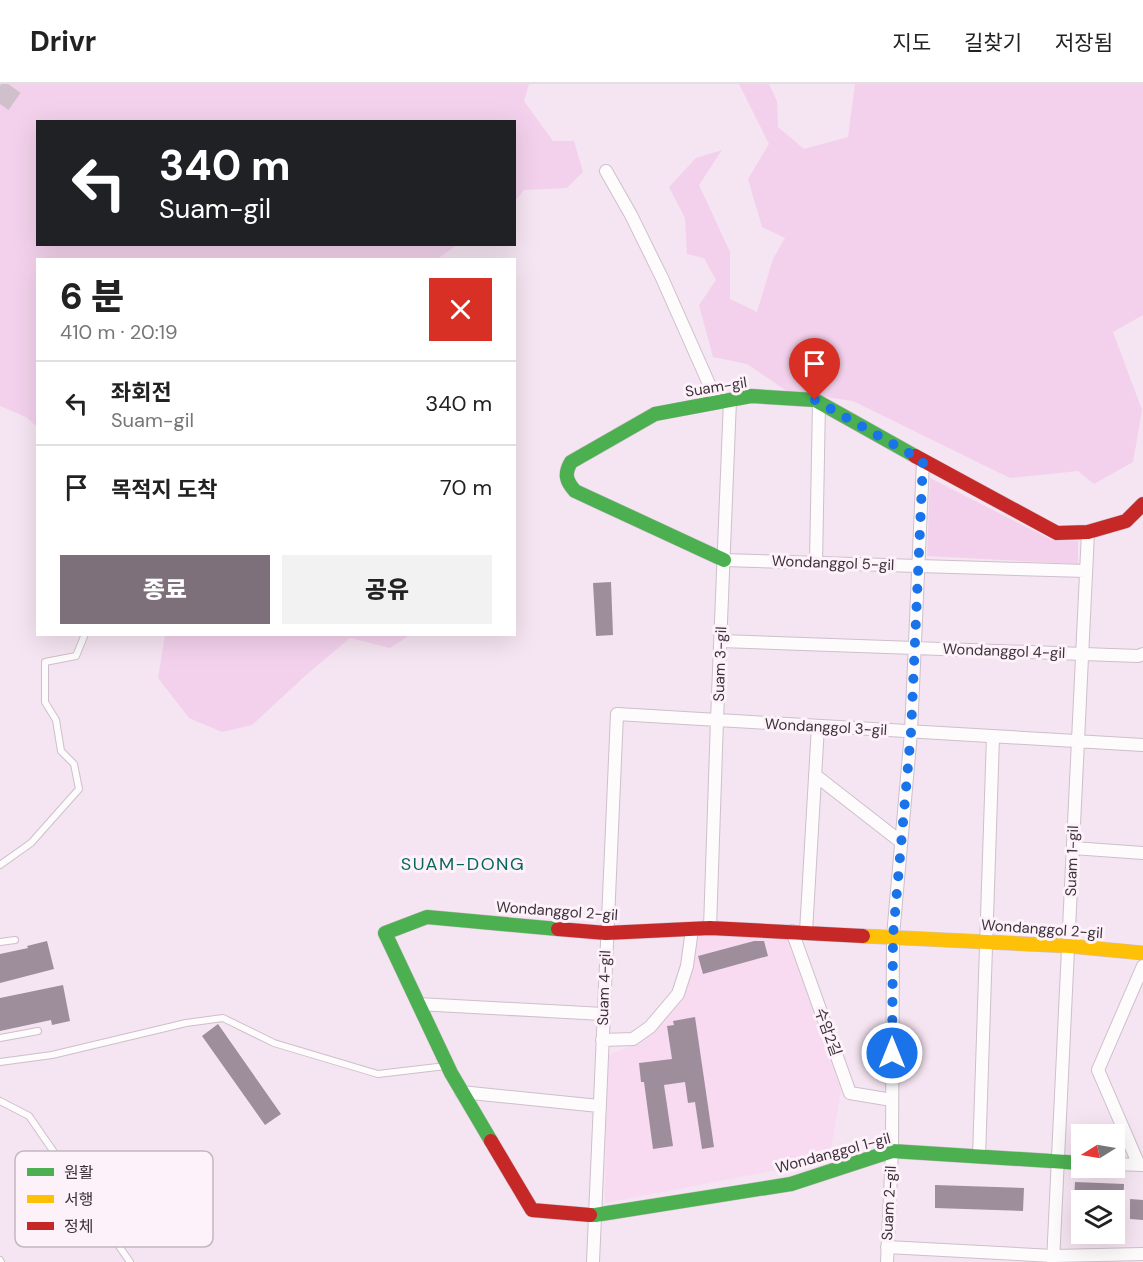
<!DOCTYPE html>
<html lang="ko">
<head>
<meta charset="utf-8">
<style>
	body { margin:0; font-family:"DM Sans","Noto Sans KR",sans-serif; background:#f2f2f2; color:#222; height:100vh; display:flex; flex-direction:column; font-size:22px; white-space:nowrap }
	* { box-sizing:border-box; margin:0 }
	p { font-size:20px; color:#767676 }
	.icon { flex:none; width:33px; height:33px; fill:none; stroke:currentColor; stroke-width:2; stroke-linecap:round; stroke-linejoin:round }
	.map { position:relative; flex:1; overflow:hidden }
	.sheet { position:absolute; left:36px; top:174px; width:480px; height:378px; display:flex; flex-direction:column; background:#fff; border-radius:0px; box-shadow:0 6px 24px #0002 }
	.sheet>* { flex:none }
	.banner { position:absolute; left:36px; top:36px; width:480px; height:126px; border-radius:0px; box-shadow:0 6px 24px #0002; background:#202124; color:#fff; overflow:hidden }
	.needle { width:39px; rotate:259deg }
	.fabs { position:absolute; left:1071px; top:1040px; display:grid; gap:12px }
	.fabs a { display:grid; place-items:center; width:54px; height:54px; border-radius:0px; background:#fff; box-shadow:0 6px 24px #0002; font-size:30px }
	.pin { position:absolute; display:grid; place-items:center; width:51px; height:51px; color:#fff; margin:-62px -26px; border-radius:50% 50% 50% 0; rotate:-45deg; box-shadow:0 0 6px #0007 }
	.pin .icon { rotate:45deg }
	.me { position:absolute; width:66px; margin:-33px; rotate:0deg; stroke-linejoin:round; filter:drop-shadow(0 0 4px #0008) }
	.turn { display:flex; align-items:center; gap:21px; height:126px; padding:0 24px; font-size:27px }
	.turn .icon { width:78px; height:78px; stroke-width:2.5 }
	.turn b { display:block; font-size:42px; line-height:51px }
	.round { display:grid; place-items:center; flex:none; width:63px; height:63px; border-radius:0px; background:#f2f2f2 }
	.head { display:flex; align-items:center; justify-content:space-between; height:102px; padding:0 24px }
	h1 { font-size:36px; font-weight:800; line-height:45px }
	.action { display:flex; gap:12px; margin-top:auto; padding:12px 24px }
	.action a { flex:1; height:69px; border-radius:0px; background:#7d707a; color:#fff; font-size:24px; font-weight:800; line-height:69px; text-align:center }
	.action a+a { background:#f2f2f2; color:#222 }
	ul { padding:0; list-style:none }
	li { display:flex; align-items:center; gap:18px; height:84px; padding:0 24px; border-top:2px solid #e0e0e0 }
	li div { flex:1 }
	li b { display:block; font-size:22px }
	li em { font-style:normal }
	header { display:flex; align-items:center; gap:36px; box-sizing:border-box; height:84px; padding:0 30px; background:#fff; border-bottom:2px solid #e0e0e0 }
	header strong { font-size:28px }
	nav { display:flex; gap:33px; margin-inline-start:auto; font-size:21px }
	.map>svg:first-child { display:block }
	.built { fill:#f8dbf1 }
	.green { fill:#f3d1ec }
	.building { fill:#9e8d9a }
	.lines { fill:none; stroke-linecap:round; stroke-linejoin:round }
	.highway-tunnel { stroke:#d0c0cc; stroke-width:21; stroke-dasharray:21 10; stroke-linecap:butt }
	.lane-casing { stroke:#cdc0ca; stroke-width:8 }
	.street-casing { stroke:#cdc0ca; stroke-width:14 }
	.fast-casing { stroke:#cdc0ca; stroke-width:15 }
	.slow-casing { stroke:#cdc0ca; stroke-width:15 }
	.jam-casing { stroke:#cdc0ca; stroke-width:15 }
	.lane { stroke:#fefbfd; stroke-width:6 }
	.street { stroke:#fefbfd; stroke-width:12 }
	.fast { stroke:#4caf50; stroke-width:14 }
	.slow { stroke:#ffc107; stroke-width:14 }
	.jam { stroke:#c62828; stroke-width:14 }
	.route { stroke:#1a73e8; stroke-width:10; stroke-dasharray:0 18 }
	.labels { text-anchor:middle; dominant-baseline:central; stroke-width:6; stroke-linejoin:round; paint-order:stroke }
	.street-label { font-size:15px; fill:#3d313a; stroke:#fdf1fa }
	.quarter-label { font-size:18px; letter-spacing:1.5px; fill:#05665c; stroke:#fdf1fa }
	.key { fill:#fdf1fa; stroke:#c3b7c0; stroke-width:1.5 }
	.key-label { font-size:16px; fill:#3d313a }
</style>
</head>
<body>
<header>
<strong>Drivr</strong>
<nav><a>지도</a><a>길찾기</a><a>저장됨</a></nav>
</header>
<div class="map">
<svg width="1143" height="1178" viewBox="0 0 1143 1178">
	<rect width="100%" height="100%" fill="#f5e4f1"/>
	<path class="built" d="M698,849L787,851L841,1007L829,1076L605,1119L607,971L637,960L670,928L685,911Z"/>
	<path class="green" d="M0,0H529L524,17L553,57H574L583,88L567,104L524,106L515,117L514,38H38V160L457,161L436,176H38L37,343L26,333L0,322Z
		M739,0H769L777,17L778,43L804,65L848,53L855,0H1143V231L1113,248L1142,326L1133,378L1094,400L1078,387L1010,394L853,317L787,307L747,280L713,273L699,221L716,196L704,174L687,170L685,134L669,103L696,74L722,66L699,101L730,168V215L757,228L773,175L785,154L762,143L748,95L769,60Z
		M930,394L1052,456L1078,457V480L927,472Z
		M165,551V550L410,551L390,564L350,554L306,591L252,641L222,648L189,634L158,594Z"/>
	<path class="building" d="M611,498L613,551L596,552L593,499Z
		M47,857L54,885L0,899V870L28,864L27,862Z
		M754,857H764L768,872L703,890L698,872Z
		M63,901L70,937L52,941L51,936L0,947V914Z
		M695,933L714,1063L702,1065L695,1018L688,1019L685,998L664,1001L673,1062L653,1065L644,998H641L639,979L672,975L667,942L674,941L673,937Z
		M218,940L281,1030L265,1041L202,952Z
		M1075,1098L1124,1100L1123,1123L1114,1122V1116H1074Z
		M935,1101L1024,1104L1023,1127L935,1124Z
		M1130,1115L1143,1116V1136L1130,1135Z"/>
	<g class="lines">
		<path class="highway-tunnel" d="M0,20L14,0"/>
		<g class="lane-casing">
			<path id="lane" d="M0,781L31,759L79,705L74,680L61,667L56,636L45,618V578L76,572L85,550
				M0,858L15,856
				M0,954L38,947
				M0,978L52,971L186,939L223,934L274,959L378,990L446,982
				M0,1017L29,1032L130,1178
				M0,1176L1,1178"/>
		</g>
		<g class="street-casing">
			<path id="street" d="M606,87L631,131L662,194L717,318
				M724,476L1086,487
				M816,479L819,318
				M721,557L1138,572L1143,570
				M815,691L901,758
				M1073,764L1143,769
				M710,844L717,636L730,316
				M792,847L850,1009L892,1016
				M806,848L818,642
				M418,920L603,930
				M602,956L633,955L650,943L678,910L687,882L692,845
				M461,1008L599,1022
				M979,1073L993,653
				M1114,1080L1143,1081
				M1139,1081L1098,986L1143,882
				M887,1163L1053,1172L1143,1170
				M593,1178L617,630L1143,661
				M887,1178L892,1067L893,852L911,648L923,377
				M1053,1178L1088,448"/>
		</g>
		<g class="fast-casing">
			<path id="fast" d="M724,476L575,407C566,397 564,390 571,378L655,330L751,312L815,316L915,372
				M491,1057L451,989L385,849L427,833L558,845
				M590,1131H595L791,1100L892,1067L1082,1079"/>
		</g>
		<g class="slow-casing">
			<path id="slow" d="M863,852L1069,862L1143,869"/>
		</g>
		<g class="jam-casing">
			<path id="jam" d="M915,372L1057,449L1088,448L1126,437L1143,420
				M558,845L606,849L710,844L863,852
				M491,1057L532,1126L590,1131"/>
		</g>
		<use href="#lane" class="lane"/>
		<use href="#street" class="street"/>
		<use href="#fast" class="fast"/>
		<use href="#slow" class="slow"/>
		<use href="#jam" class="jam"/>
	</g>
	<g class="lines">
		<path class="route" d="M815,316L923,377L911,648L893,852L892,969"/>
	</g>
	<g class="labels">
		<g class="street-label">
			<text transform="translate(716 303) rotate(-9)">Suam-gil</text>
			<text transform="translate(833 479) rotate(2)">Wondanggol 5-gil</text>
			<text transform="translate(1004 567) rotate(2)">Wondanggol 4-gil</text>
			<text transform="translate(720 580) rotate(-88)">Suam 3-gil</text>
			<text transform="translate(826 643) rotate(3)">Wondanggol 3-gil</text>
			<text transform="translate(1072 777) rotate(-88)">Suam 1-gil</text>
			<text transform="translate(557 827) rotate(4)">Wondanggol 2-gil</text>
			<text transform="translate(1042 845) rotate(4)">Wondanggol 2-gil</text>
			<text transform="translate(604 904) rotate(-88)">Suam 4-gil</text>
			<text transform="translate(828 948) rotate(70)">수암2길</text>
			<text transform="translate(833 1069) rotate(-15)">Wondanggol 1-gil</text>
			<text transform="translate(889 1119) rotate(-87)">Suam 2-gil</text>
		</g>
		<g class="quarter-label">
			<text x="463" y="780">SUAM-DONG</text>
		</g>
	</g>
	<rect x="15" y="1067" width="198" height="96" rx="9" class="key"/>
	<rect x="27" y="1084" width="27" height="8" fill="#4caf50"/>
	<rect x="27" y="1111" width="27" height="8" fill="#ffc107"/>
	<rect x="27" y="1138" width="27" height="8" fill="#c62828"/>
	<g class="key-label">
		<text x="64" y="1094">원활</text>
		<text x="64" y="1121">서행</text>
		<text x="64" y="1148">정체</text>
	</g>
</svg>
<div class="fabs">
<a><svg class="needle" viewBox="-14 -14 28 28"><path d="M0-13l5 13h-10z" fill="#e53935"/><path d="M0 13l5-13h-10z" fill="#767676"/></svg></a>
<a><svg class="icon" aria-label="layers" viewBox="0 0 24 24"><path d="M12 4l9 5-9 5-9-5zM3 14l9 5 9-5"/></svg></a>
</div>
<div class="pin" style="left:815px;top:316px;background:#d93025"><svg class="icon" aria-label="arrive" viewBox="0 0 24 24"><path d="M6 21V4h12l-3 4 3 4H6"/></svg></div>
<svg class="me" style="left:892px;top:969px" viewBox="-20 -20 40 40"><circle r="17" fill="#1a73e8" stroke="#fff" stroke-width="3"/><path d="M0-11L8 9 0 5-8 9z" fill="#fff"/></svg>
<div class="banner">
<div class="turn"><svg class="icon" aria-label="left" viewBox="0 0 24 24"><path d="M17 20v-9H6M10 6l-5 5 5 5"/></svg><div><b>340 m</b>Suam-gil</div></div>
</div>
<section class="sheet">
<div class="head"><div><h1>6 분</h1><p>410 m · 20:19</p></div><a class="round" style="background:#d93025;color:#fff"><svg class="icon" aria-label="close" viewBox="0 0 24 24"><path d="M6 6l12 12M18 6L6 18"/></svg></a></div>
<ul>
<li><svg class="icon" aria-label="left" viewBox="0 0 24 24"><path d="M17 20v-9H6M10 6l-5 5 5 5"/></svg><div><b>좌회전</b><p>Suam-gil</p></div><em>340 m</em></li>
<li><svg class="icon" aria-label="arrive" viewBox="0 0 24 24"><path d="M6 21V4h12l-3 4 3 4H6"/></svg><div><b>목적지 도착</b></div><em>70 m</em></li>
</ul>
<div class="action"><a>종료</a><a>공유</a></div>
</section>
</div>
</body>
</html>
